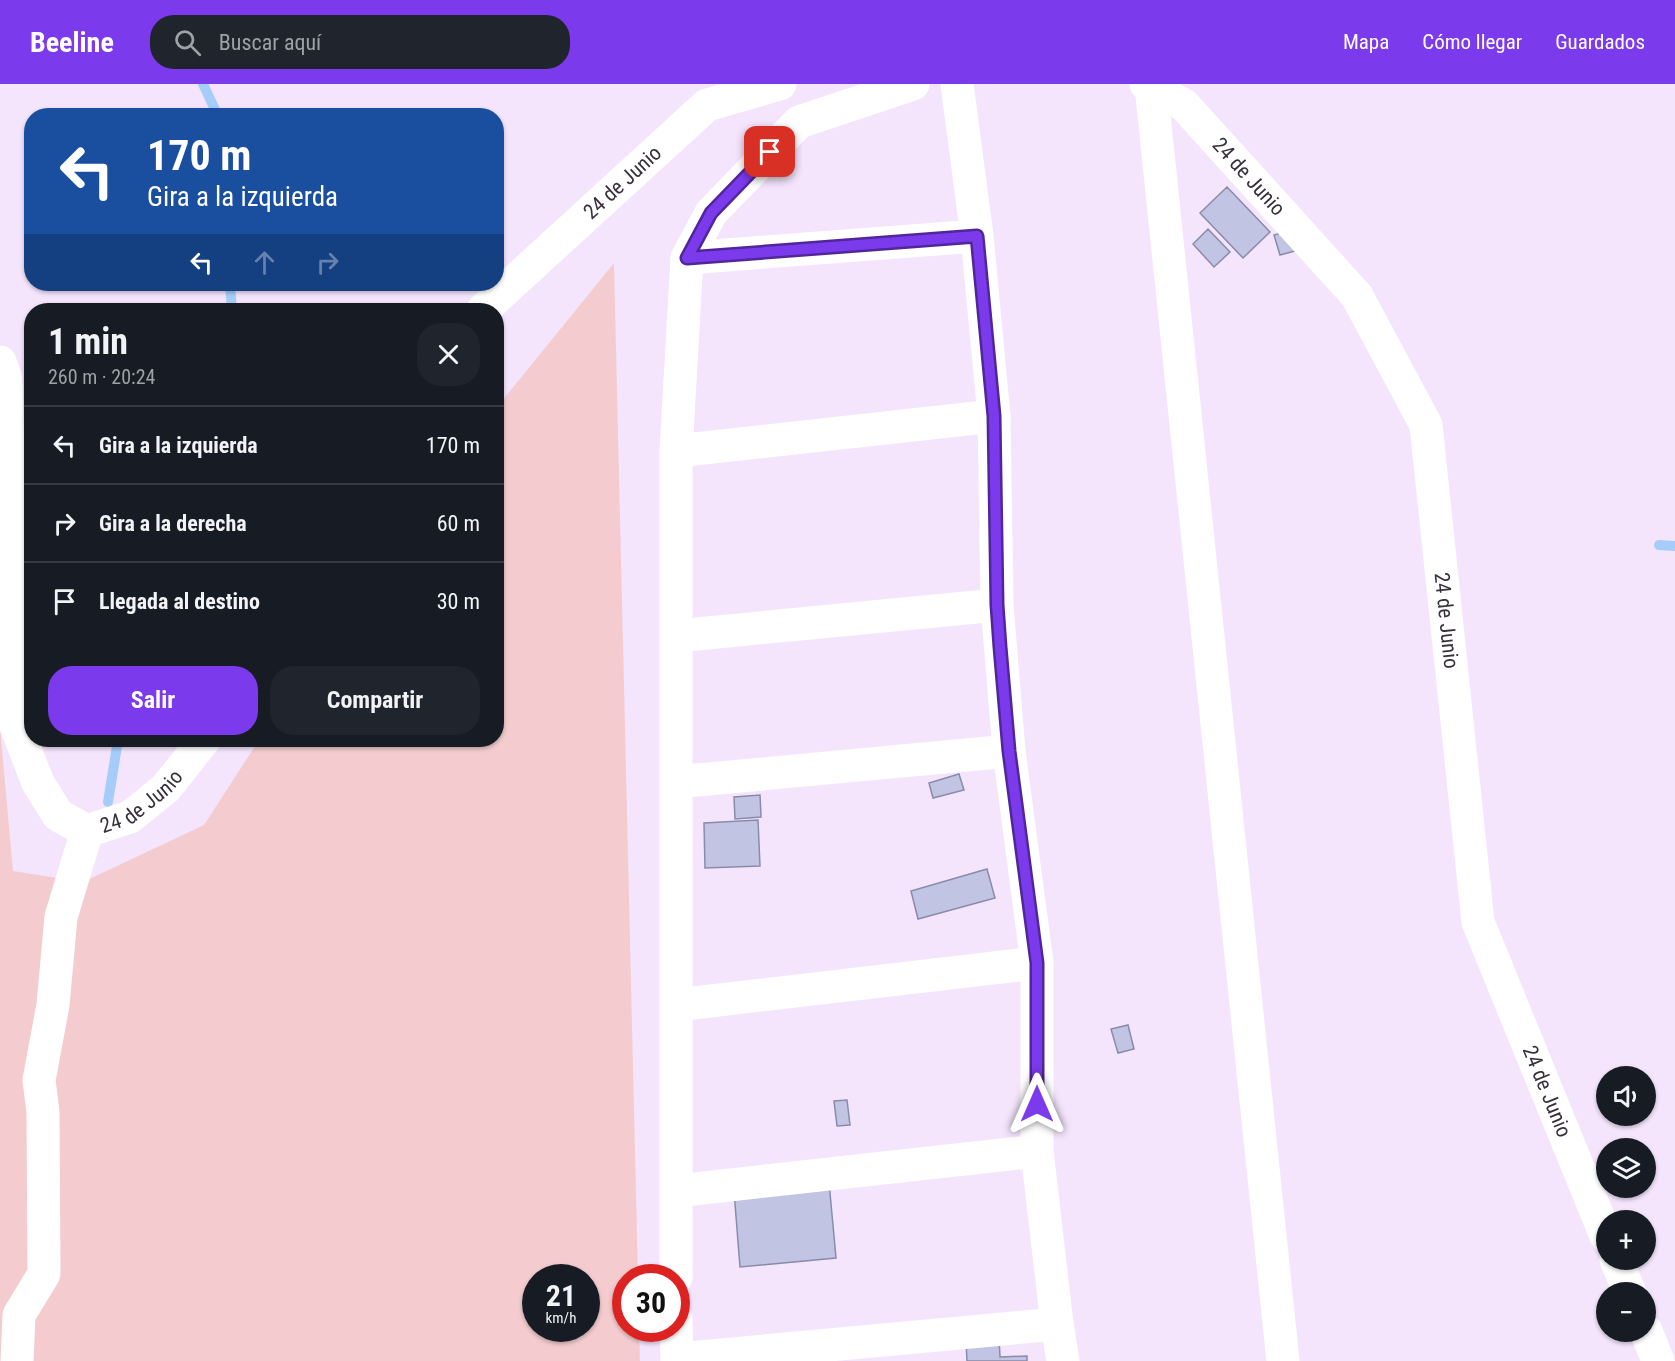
<!DOCTYPE html>
<html lang="es">
<head>
<meta charset="utf-8">
<style>
	body { margin:0; font-family:"Roboto Condensed",sans-serif; background:#20242c; color:#f1f3f6; height:100vh; display:flex; flex-direction:column; font-size:22px; white-space:nowrap }
	* { box-sizing:border-box; margin:0 }
	p { font-size:20px; color:#9ea1a6 }
	.icon { flex:none; width:33px; height:33px; fill:none; stroke:currentColor; stroke-width:2; stroke-linecap:round; stroke-linejoin:round }
	.map { position:relative; flex:1; overflow:hidden }
	.drawer { position:absolute; left:24px; top:219px; width:480px; height:444px; display:flex; flex-direction:column; background:#171b24; border-radius:24px; box-shadow:0 2px 4px #0004 }
	.drawer>* { flex:none }
	.top-card { position:absolute; left:24px; top:24px; width:480px; height:183px; border-radius:24px; box-shadow:0 2px 4px #0004; background:#1a4fa0; color:#fff; overflow:hidden }
	.tools { position:absolute; left:1596px; top:982px; display:grid; gap:12px }
	.tools a { display:grid; place-items:center; width:60px; height:60px; border-radius:50%; background:#171b24; box-shadow:0 2px 4px #0004; font-size:30px }
	.speed { position:absolute; left:522px; top:1180px; display:flex; gap:12px; font-size:30px; font-weight:700; text-align:center }
	.speed>* { display:grid; place-content:center; width:78px; height:78px; border-radius:50%; background:#171b24; box-shadow:0 2px 4px #0004; line-height:1 }
	.speed small { font-size:15px; font-weight:400 }
	.speed .limit { border:9px solid #d22; background:#fff; color:#111 }
	.pin { position:absolute; display:grid; place-items:center; width:51px; height:51px; color:#fff; margin:-26px; border-radius:12px; box-shadow:0 3px 9px #0006 }
	.me { position:absolute; width:66px; margin:-33px; rotate:0deg; stroke-linejoin:round; filter:drop-shadow(0 0 4px #0008) }
	.turn { display:flex; align-items:center; gap:21px; height:126px; padding:0 24px; font-size:27px }
	.turn .icon { width:78px; height:78px; stroke-width:2.5 }
	.turn b { display:block; font-size:42px; line-height:51px }
	.lanes { display:flex; align-items:center; height:57px; padding:0 24px; background:#0003; justify-content:center; gap:30px; direction:ltr }
	.lanes .off { opacity:.35 }
	.round { display:grid; place-items:center; flex:none; width:63px; height:63px; border-radius:24px; background:#20242c }
	.summary { display:flex; align-items:center; justify-content:space-between; height:102px; padding:0 24px }
	h1 { font-size:36px; font-weight:700; line-height:45px }
	.primary-button { display:flex; gap:12px; margin-top:auto; padding:12px 24px }
	.primary-button a { flex:1; height:69px; border-radius:24px; background:#7c3aed; color:#fff; font-size:24px; font-weight:700; line-height:69px; text-align:center }
	.primary-button a+a { background:#20242c; color:#f1f3f6 }
	ul { padding:0; list-style:none }
	li { display:flex; align-items:center; gap:18px; height:78px; padding:0 24px; border-top:2px solid #363941 }
	li div { flex:1 }
	li b { display:block; font-size:22px }
	li em { font-style:normal }
	header { display:flex; align-items:center; gap:36px; box-sizing:border-box; height:84px; padding:0 30px; background:#7c3aed; color:#fff }
	header strong { font-size:28px }
	nav { display:flex; gap:33px; margin-inline-start:auto; font-size:21px }
	.search { width:420px; height:54px; background:#20242c; display:flex; align-items:center; gap:15px; box-sizing:border-box; padding:0 21px; border-radius:24px; color:#9ea1a6; font-size:22px }
	.map>svg:first-child { display:block }
	.green { fill:#f4cccf; fill-rule:evenodd }
	.lines { fill:none; stroke-linecap:round; stroke-linejoin:round }
	.stream { stroke:#a6cdfa; stroke-width:10 }
	.building { fill:#c2c4e4; stroke:#8a8ba9; stroke-width:1.5 }
	.minor { stroke:#fff; stroke-width:33 }
	.route-casing { stroke:#51269a; stroke-width:15 }
	.route { stroke:#7c3aed; stroke-width:10 }
	.labels { text-anchor:middle; dominant-baseline:central; stroke-width:4.5; stroke-linejoin:round; paint-order:stroke }
	.street-label { font-size:21px; fill:#38313c; stroke:#fff }
</style>
</head>
<body>
<header>
<strong>Beeline</strong>
<div class="search"><svg class="icon" aria-label="search" viewBox="0 0 24 24"><circle cx="10" cy="10" r="6"/><path d="M15 15l6 6"/></svg>Buscar aquí</div>
<nav><a>Mapa</a><a>Cómo llegar</a><a>Guardados</a></nav>
</header>
<div class="map">
<svg width="1675" height="1277" viewBox="0 0 1675 1277">
	<rect width="100%" height="100%" fill="#f4e5fd"/>
	<path class="green" d="M614,179L638,1194H626V1245H639L640,1277H0V643L13,787L83,798L204,741L259,656H496L497,323ZM536,1194H586V1245H536Z"/>
	<g class="lines">
		<path class="stream" d="M203,0L218,32
			M230,200L232,226
			M1659,461L1675,462
			M108,718L118,656"/>
	</g>
	<path class="building" d="M1227,103L1270,148L1243,174L1200,129Z
		M1208,145L1230,168L1214,183L1193,160Z
		M1289,147L1295,167L1280,171L1274,151Z
		M959,690L964,706L933,714L929,699Z
		M760,711L761,733L735,735L734,713Z
		M758,736L760,782L705,784L704,739Z
		M987,785L995,814L918,835L911,807Z
		M1128,941L1134,965L1118,969L1111,945Z
		M847,1016L850,1041L837,1042L834,1017Z
		M829,1098L836,1174L740,1183L734,1107Z
		M999,1254L1000,1273L1027,1272V1277H967L966,1257Z"/>
	<g class="lines">
		<g class="minor">
			<path d="M957,0L977,152L994,332L997,521L1009,667L1037,879V1067L1057,1240L1063,1277"/>
			<path id="s1" d="M1146,0L1184,21L1357,212L1426,341L1478,838L1606,1152"/>
			<path d="M1151,2L1283,1277"/>
			<path d="M687,174L977,152"/>
			<path id="s2" d="M483,226L707,21L780,0"/>
			<path id="s3" d="M0,278L6,295L16,642L38,699L58,731L87,747L130,733L166,704L204,656"/>
			<path d="M676,367L994,332"/>
			<path d="M676,552L997,521"/>
			<path d="M676,698L1009,667"/>
			<path d="M676,921L1037,879"/>
			<path d="M676,1107L1037,1067"/>
			<path d="M1616,1176L1630,1209"/>
			<path d="M676,1194V367L687,174L711,129L799,38L913,0"/>
			<path d="M676,1234L677,1277"/>
			<path d="M1646,1247L1658,1277"/>
			<path d="M677,1275L1057,1240"/>
			<path d="M17,1277L19,1231L44,1190L43,1028L39,996L53,921L61,833L87,747"/>
		</g>
	</g>
	<g class="lines">
		<g class="route-casing">
			<path id="route" d="M770,68L711,129L687,174L977,152L994,332L997,521L1000,563L1009,667L1037,879V1020"/>
		</g>
		<use href="#route" class="route"/>
	</g>
	<g class="labels">
		<g class="street-label">
			<text stroke="none"><textPath href="#s1" startOffset="140">24 de Junio</textPath></text>
			<text stroke="none"><textPath href="#s2" startOffset="189">24 de Junio</textPath></text>
			<text stroke="none"><textPath href="#s1" startOffset="644">24 de Junio</textPath></text>
			<text stroke="none"><textPath href="#s3" startOffset="560">24 de Junio</textPath></text>
			<text stroke="none"><textPath href="#s1" startOffset="1130">24 de Junio</textPath></text>
		</g>
	</g>
</svg>
<div class="tools">
<a><svg class="icon" aria-label="sound" viewBox="0 0 24 24"><path d="M4 9h4l5-4v14l-5-4H4zM17 9q2 3 0 6"/></svg></a>
<a><svg class="icon" aria-label="layers" viewBox="0 0 24 24"><path d="M12 4l9 5-9 5-9-5zM3 14l9 5 9-5"/></svg></a>
<a>+</a>
<a>−</a>
</div>
<div class="speed"><div>21<small>km/h</small></div><div class="limit">30</div></div>
<div class="pin" style="left:770px;top:68px;background:#d93025"><svg class="icon" aria-label="arrive" viewBox="0 0 24 24"><path d="M6 21V4h12l-3 4 3 4H6"/></svg></div>
<svg class="me" style="left:1037px;top:1020px" viewBox="-20 -20 40 40"><path d="M0-17L14 15 0 8-14 15z" fill="#7c3aed" stroke="#fff" stroke-width="4"/></svg>
<div class="top-card">
<div class="turn"><svg class="icon" aria-label="left" viewBox="0 0 24 24"><path d="M17 20v-9H6M10 6l-5 5 5 5"/></svg><div><b>170 m</b>Gira a la izquierda</div></div>
<div class="lanes"><svg class="icon" aria-label="left" viewBox="0 0 24 24"><path d="M17 20v-9H6M10 6l-5 5 5 5"/></svg><svg class="icon off" aria-label="ahead" viewBox="0 0 24 24"><path d="M12 20V5M6 11l6-6 6 6"/></svg><svg class="icon off" aria-label="right" viewBox="0 0 24 24"><path d="M7 20v-9h11M14 6l5 5-5 5"/></svg></div>
</div>
<section class="drawer">
<div class="summary"><div><h1>1 min</h1><p>260 m · 20:24</p></div><a class="round"><svg class="icon" aria-label="close" viewBox="0 0 24 24"><path d="M6 6l12 12M18 6L6 18"/></svg></a></div>
<ul>
<li><svg class="icon" aria-label="left" viewBox="0 0 24 24"><path d="M17 20v-9H6M10 6l-5 5 5 5"/></svg><div><b>Gira a la izquierda</b></div><em>170 m</em></li>
<li><svg class="icon" aria-label="right" viewBox="0 0 24 24"><path d="M7 20v-9h11M14 6l5 5-5 5"/></svg><div><b>Gira a la derecha</b></div><em>60 m</em></li>
<li><svg class="icon" aria-label="arrive" viewBox="0 0 24 24"><path d="M6 21V4h12l-3 4 3 4H6"/></svg><div><b>Llegada al destino</b></div><em>30 m</em></li>
</ul>
<div class="primary-button"><a>Salir</a><a>Compartir</a></div>
</section>
</div>
</body>
</html>
